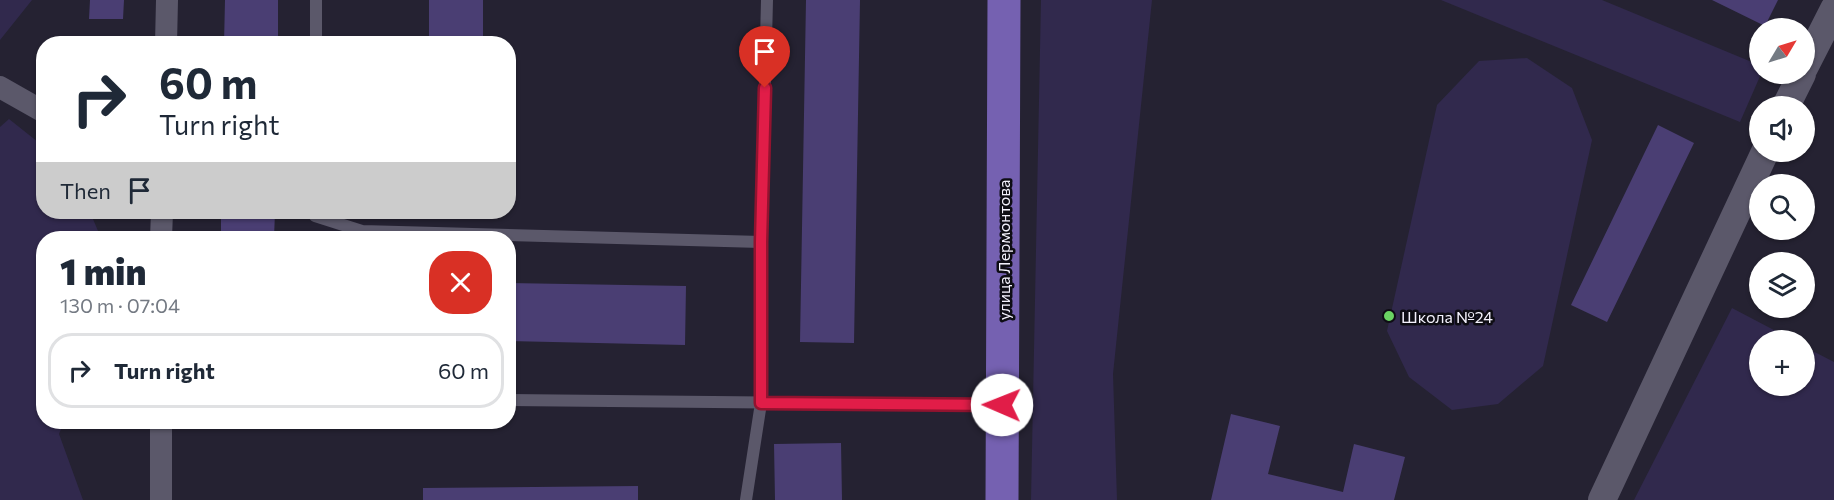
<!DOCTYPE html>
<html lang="en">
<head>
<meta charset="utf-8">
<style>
	body { margin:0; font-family:Commissioner,sans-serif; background:#f6f6f7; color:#1f2937; height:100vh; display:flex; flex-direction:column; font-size:22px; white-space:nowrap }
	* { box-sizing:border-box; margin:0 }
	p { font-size:20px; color:#747a83 }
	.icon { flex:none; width:33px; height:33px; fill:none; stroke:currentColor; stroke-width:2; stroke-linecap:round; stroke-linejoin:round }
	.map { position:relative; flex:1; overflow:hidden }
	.side { position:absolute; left:36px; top:231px; width:480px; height:198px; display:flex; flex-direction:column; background:#fff; border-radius:24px; box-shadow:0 2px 4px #0004 }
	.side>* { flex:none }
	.hud { position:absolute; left:36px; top:36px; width:480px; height:183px; border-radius:24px; box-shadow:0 2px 4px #0004; background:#fff; color:#1f2937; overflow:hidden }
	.needle { width:39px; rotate:52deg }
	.controls { position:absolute; left:1749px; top:18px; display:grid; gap:12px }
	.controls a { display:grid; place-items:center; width:66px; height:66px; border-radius:50%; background:#fff; box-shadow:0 2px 4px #0004; font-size:30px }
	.pin { position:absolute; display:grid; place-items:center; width:51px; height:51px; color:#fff; margin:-62px -26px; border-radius:50% 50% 50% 0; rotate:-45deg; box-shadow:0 0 6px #0007 }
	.pin .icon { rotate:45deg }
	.me { position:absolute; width:66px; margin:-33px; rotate:271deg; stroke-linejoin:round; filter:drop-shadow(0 0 4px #0008) }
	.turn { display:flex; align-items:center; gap:21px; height:126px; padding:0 24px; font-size:27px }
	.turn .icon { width:78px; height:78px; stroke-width:2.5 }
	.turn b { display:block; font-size:42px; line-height:51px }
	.then { display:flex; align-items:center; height:57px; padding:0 24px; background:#0003; gap:12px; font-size:22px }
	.round { display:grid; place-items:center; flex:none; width:63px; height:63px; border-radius:24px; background:#f6f6f7 }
	.headline { display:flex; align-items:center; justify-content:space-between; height:102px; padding:0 24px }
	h1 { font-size:36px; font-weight:800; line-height:45px }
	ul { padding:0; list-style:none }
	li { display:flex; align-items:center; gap:18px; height:75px; margin:0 12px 9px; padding:0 12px; border:3px solid #e0e1e3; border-radius:24px }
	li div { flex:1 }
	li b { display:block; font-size:22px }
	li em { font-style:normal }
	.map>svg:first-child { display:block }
	.green { fill:#31294d }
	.building { fill:#4a3e73 }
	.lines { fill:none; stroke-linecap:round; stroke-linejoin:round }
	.service { stroke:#5b586a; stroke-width:12 }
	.minor { stroke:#5b586a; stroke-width:22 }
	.tertiary { stroke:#5b586a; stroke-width:28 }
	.primary { stroke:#7561b1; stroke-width:33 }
	.route-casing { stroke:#92132f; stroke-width:15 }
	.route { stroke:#e11d48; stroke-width:10 }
	.poi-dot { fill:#6ad363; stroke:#0e0d14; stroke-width:2 }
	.labels { text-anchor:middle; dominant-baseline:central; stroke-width:5; stroke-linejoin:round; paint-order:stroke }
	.street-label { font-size:16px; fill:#f4f2fd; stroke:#0e0d14 }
	.poi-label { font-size:16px; fill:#f4f2fd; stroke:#0e0d14; text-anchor:start }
</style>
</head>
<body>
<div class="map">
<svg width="1834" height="500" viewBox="0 0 1834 500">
	<rect width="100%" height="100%" fill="#252232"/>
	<path class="green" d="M0,0H32L0,40Z
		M1041,0H1152L1113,374L1117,500H1031Z
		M1441,0H1602L1759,65L1761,74L1740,122Z
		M1527,58L1572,88L1592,140L1543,366L1498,404L1452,410L1409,377L1387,331L1437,105L1479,61Z
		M9,119L43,146L44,212H90L101,238H44V422H64L59,434L83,500H0V127Z
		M1732,308L1793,340H1760V386H1804L1805,347L1834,362V500H1634Z"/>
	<path class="building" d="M90,0H124L123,19H89Z
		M225,0H278V44H224Z
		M429,0H483V44H429Z
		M806,0H860L854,343L800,342Z
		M1712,0H1778L1765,26Z
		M1658,125L1694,143L1607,322L1571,305Z
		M221,212H275L274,238H221Z
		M508,283L686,286L685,345L508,341Z
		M1231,414L1280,426L1268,474L1343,492L1354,444L1405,457L1394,500H1211Z
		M841,443L842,500H775L774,444Z
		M638,486V500H423V488Z"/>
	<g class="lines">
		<path class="service" d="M316,44V0
			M315,212V216L362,231L761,242
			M508,400L1001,405
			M746,500L761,403V242L767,0"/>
		<path class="minor" d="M166,44L167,0
			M0,87L44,112
			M161,238L162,212
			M161,500V422"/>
		<path class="tertiary" d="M1804,68L1834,9
			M1786,106L1802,74
			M1602,500L1765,152"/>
		<path class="primary" d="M1002,500L1004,0"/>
	</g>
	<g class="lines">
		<g class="route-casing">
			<path id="route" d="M765,88L761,242V403L1002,405"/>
		</g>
		<use href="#route" class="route"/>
	</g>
	<circle class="poi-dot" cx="1389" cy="316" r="6"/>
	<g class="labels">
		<g class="street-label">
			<text transform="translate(1003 250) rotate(-90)">улица Лермонтова</text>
		</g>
		<g class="poi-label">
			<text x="1401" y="316">Школа №24</text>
		</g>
	</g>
</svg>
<div class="controls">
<a><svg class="needle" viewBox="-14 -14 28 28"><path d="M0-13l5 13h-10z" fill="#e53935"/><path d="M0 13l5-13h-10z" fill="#747a83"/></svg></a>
<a><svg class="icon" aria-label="sound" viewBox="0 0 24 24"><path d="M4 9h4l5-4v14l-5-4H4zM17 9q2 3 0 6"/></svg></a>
<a><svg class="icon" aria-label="search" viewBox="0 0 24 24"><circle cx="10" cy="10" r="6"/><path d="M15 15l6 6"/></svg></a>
<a><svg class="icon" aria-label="layers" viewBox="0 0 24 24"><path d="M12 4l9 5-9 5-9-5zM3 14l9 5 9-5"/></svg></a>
<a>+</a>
</div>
<div class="pin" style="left:765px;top:88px;background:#d93025"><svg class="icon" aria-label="arrive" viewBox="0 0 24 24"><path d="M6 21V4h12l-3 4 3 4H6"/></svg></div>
<svg class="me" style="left:1002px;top:405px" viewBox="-20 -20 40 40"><circle r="19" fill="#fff"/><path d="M0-13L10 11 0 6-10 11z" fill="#e11d48"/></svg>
<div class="hud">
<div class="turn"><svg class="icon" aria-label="right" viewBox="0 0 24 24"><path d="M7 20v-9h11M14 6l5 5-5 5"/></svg><div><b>60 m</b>Turn right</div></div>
<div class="then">Then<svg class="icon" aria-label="arrive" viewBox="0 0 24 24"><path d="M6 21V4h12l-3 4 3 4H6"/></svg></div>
</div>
<section class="side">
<div class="headline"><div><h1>1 min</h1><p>130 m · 07:04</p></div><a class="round" style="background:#d93025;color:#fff"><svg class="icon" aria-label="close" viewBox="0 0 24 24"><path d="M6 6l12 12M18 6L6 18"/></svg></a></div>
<ul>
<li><svg class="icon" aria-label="right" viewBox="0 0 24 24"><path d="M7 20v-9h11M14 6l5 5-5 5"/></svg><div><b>Turn right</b></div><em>60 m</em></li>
</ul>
</section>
</div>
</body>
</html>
